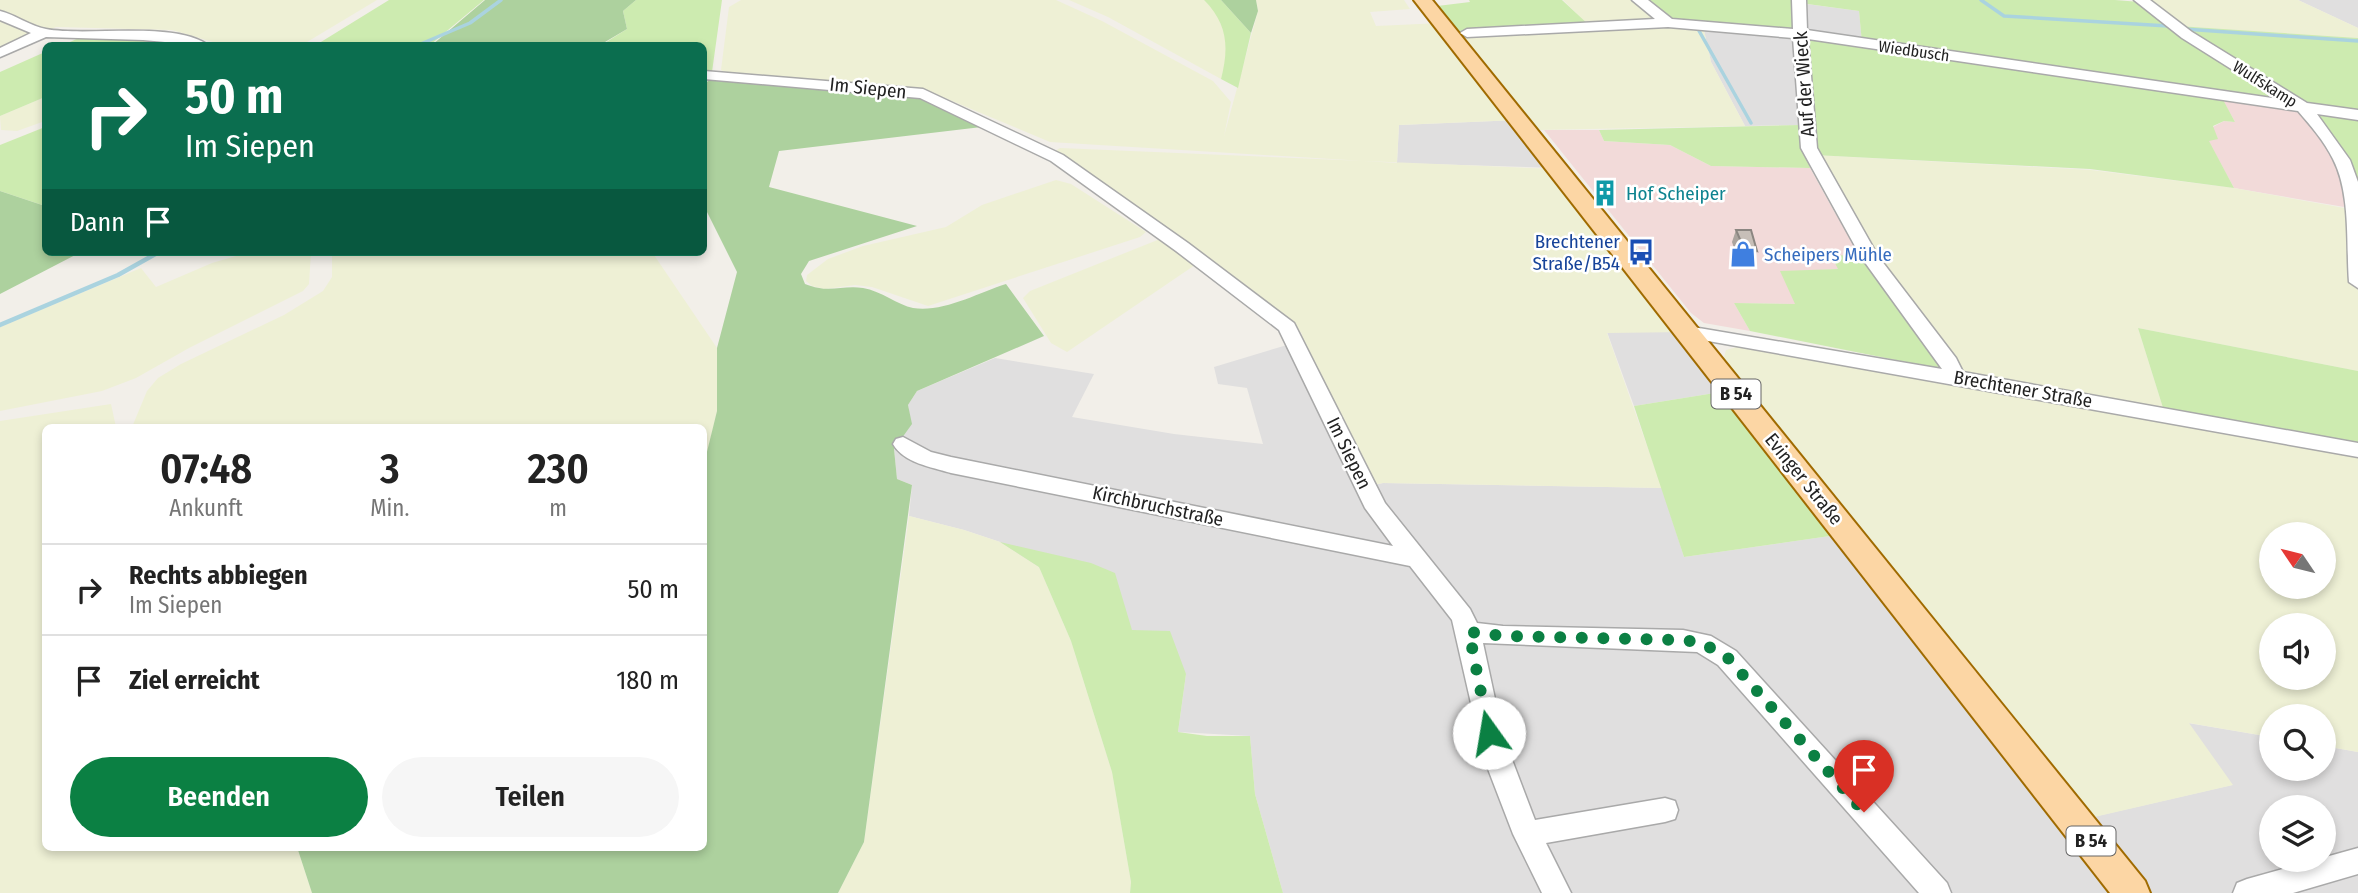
<!DOCTYPE html>
<html lang="de">
<head>
<meta charset="utf-8">
<style>
	body { margin:0; font-family:"Fira Sans Condensed",sans-serif; background:#f6f6f6; color:#222; height:100vh; display:flex; flex-direction:column; font-size:26px; white-space:nowrap }
	* { box-sizing:border-box; margin:0 }
	p { font-size:23px; color:#767676 }
	.icon { flex:none; width:38px; height:38px; fill:none; stroke:currentColor; stroke-width:2; stroke-linecap:round; stroke-linejoin:round }
	.map { position:relative; flex:1; overflow:hidden }
	.side { position:absolute; left:42px; top:424px; width:665px; height:427px; display:flex; flex-direction:column; background:#fff; border-radius:10px; box-shadow:0 4px 10px #0003 }
	.side>* { flex:none }
	.hud { position:absolute; left:42px; top:42px; width:665px; height:214px; border-radius:10px; box-shadow:0 4px 10px #0003; background:#0b6e4f; color:#fff; overflow:hidden }
	.needle { width:46px; rotate:305deg }
	.buttons { position:absolute; left:2259px; top:522px; display:grid; gap:14px }
	.buttons a { display:grid; place-items:center; width:77px; height:77px; border-radius:50%; background:#fff; box-shadow:0 4px 10px #0003; font-size:35px }
	.pin { position:absolute; display:grid; place-items:center; width:60px; height:60px; color:#fff; margin:-72px -30px; border-radius:50% 50% 50% 0; rotate:-45deg; box-shadow:0 0 7px #0007 }
	.pin .icon { rotate:45deg }
	.me { position:absolute; width:77px; margin:-38px; rotate:347deg; stroke-linejoin:round; filter:drop-shadow(0 0 5px #0008) }
	.turn { display:flex; align-items:center; gap:24px; height:147px; padding:0 28px; font-size:32px }
	.turn .icon { width:91px; height:91px; stroke-width:2.5 }
	.turn b { display:block; font-size:49px; line-height:60px }
	.then { display:flex; align-items:center; height:66px; padding:0 28px; background:#0003; gap:14px; font-size:26px }
	.eta { display:flex; justify-content:space-evenly; align-items:center; height:119px; text-align:center }
	.eta b { font-size:42px; font-weight:600; line-height:49px }
	.primary-button { display:flex; gap:14px; margin-top:auto; padding:14px 28px }
	.primary-button a { flex:1; height:80px; border-radius:42px; background:#0b8043; color:#fff; font-size:28px; font-weight:600; line-height:80px; text-align:center }
	.primary-button a+a { background:#f6f6f6; color:#222 }
	ul { padding:0; list-style:none }
	li { display:flex; align-items:center; gap:21px; height:91px; padding:0 28px; border-top:2px solid #e0e0e0 }
	li div { flex:1 }
	li b { display:block; font-size:26px }
	li em { font-style:normal }
	.map>svg:first-child { display:block }
	.residential { fill:#e0dfdf; fill-rule:evenodd }
	.commercial { fill:#f2dad9 }
	.farmland { fill:#eef0d5; fill-rule:evenodd }
	.grass { fill:#cdebb0; fill-rule:evenodd }
	.forest { fill:#add19e }
	.lines { fill:none; stroke-linecap:round; stroke-linejoin:round }
	.stream-far1 { stroke:#aad3df; stroke-width:3.5 }
	.stream { stroke:#aad3df; stroke-width:4.5 }
	.minor-casing { stroke:#a9a9a9; stroke-width:3 }
	.major-casing { stroke:#a06b00; stroke-width:4 }
	.minor { fill:#fff; fill-rule:evenodd }
	.major { fill:#fcd6a4; fill-rule:evenodd }
	.wall { fill:#aba49e }
	.building { fill:#c7bfb8; stroke:#8b8681; stroke-width:2 }
	.route { stroke:#0b8043; stroke-width:12; stroke-dasharray:0 21.6 }
	.labels { text-anchor:middle; dominant-baseline:central; stroke-width:5; stroke-linejoin:round; paint-order:stroke }
	.far-street-label { font-size:16px; fill:#222; stroke:#fff }
	.shield { fill:#fff; stroke:#646464; stroke-width:2 }
	.shield-label { font-size:18px; font-weight:bold; fill:#222 }
	.street-label { font-size:19px; fill:#222; stroke:#fff }
	.culture-label { font-size:19px; fill:#0d838f; stroke:#fff; text-anchor:start }
	.transit-label { font-size:19px; fill:#164399; stroke:#fff; text-anchor:end }
	.shop-label { font-size:19px; fill:#366cbe; stroke:#fff; text-anchor:start }
</style>
</head>
<body>
<div class="map">
<svg width="2358" height="893" viewBox="0 0 2358 893">
	<rect width="100%" height="100%" fill="#f2efe9"/>
	<path class="residential" d="M2298,0H2358V28Z
		M1799,3L1859,11L1862,42L1800,125L1745,126L1711,62L1703,26Z
		M1518,120L1555,168L1397,163L1399,125Z
		M1607,332H1687L1721,392L1634,406Z
		M1287,345L1351,480L1369,486L1383,483L1662,488L1684,557L1830,536L2058,825L2232,785L2188,723L2271,737L2272,768H2324V746L2358,752V893H1283L1255,794L1250,736L1178,732L1186,674L1132,630L1000,542L964,530L909,516L912,485L897,479L894,449L911,424L908,405L917,391L995,358L1094,374L1072,417L1174,434L1263,444L1247,388L1218,384L1214,367ZM2272,807H2324V859H2272Z"/>
	<path class="commercial" d="M2220,95L2300,109L2339,160L2350,208L2234,188L2208,140L2213,127L2224,121L2235,122Z
		M1544,130H1599L1604,141L1670,145L1711,166L1810,168L1835,213L1864,256H1832L1839,269L1781,272L1796,304L1734,303L1750,331L1704,323L1691,313Z"/>
	<path class="farmland" d="M0,0H377L302,45H223L172,30L56,27L0,51Z
		M741,0H1056L1102,21L1213,81L1231,102L1224,136L1258,11L1256,0H1404L1410,9L1370,12L1376,26L1441,23L1518,120L1399,125L1397,163L1050,142L928,91L724,72L721,70L729,7Z
		M1069,0H1204L1216,12L1225,35L1227,56L1221,79L1108,17Z
		M1563,0H1639L1703,26L1711,62L1745,126L1537,130L1453,35L1590,27Z
		M2144,0H2298L2358,28V38L2178,26Z
		M45,97V121L17,131L1,130L0,116Z
		M1060,148L1556,169L1687,332L1607,333L1662,488L1383,483L1369,486L1302,345V334L1293,322L1052,153Z
		M1814,155L2091,170L2234,188L2350,209L2358,292V371L2138,328L2164,411L1966,374L1955,366L1901,296Z
		M1056,180L1071,184L1146,232L1140,237L928,306L872,287L855,285L825,289L812,286L806,281L807,275L828,259L863,246L946,227L982,205Z
		M1160,239L1195,265L1067,352L1051,343L1023,298L1030,291Z
		M250,252H311L309,284L303,291L189,348L136,378L102,391L0,411V327L141,268L156,287L212,263Z
		M332,252H652L717,348V411L705,462L704,464V427H132L147,391L158,378L181,364L284,315L323,291L332,277Z
		M1744,345L2358,450V752L2324,746V716H2272L2271,737L2189,723L2233,785L2090,818L1723,361L1726,350ZM2272,534H2324V586H2272ZM2272,625H2324V677H2272Z
		M111,404L116,427H46V847H297L312,893H0V421Z
		M909,516L964,530L1000,542L1039,567L1071,641L1112,772L1131,882L1130,893H838L864,842Z"/>
	<path class="grass" d="M389,0H484L430,45H316Z
		M636,0H722L712,72L704,74V46H600L627,29L623,11Z
		M1204,0H1221L1251,33L1238,88L1221,79C1229,48 1228,24 1204,0Z
		M1469,0H1562L1590,26L1452,35L1429,7L1470,2Z
		M1639,0H2115L2140,2L2178,26L2358,38V255L2354,187L2311,107L2221,96L2235,122L2224,121L2213,126L2218,139L2209,141L2234,188L2090,169L1814,155L1801,34L1676,24ZM1800,3L1859,11L1862,43L1802,34Z
		M81,37H146L169,43L61,46Z
		M45,52V97L0,116V72Z
		M1800,125L1810,168L1711,166L1670,145L1604,141L1599,130Z
		M45,127V206L0,191V145Z
		M1831,255L1864,256L1940,361V366L1936,368L1750,331L1734,303L1795,304L1780,271L1838,269Z
		M2138,328L2358,371V449L2164,411Z
		M1721,392L1830,536L1684,557L1634,406Z
		M1000,542L1091,563L1115,573L1132,630L1170,631L1186,674L1178,732L1207,736H1250L1255,794L1283,893H1130L1131,882L1112,772L1071,641L1039,567Z"/>
	<path class="forest" d="M485,0H636L623,11L627,29L600,45H432Z
		M1221,0H1256L1258,11L1251,33Z
		M711,78L907,93L990,126L779,151L769,187L917,226L809,261L801,274L805,284C830,294 840,285 863,288C881,291 898,305 913,308C942,313 978,293 1006,284L1044,336L917,391L908,405L912,424L894,449L897,479L912,485L864,842L838,893H312L297,847H704V464L717,411V348L737,272L704,206V85Z
		M0,191L45,206L46,252H81L0,294Z"/>
	<g class="lines">
		<path class="stream-far1" d="M1981,0L2004,16L2168,26
			M1701,29H1698L1751,123
			M2184,29L2358,41
			M416,46L470,23L501,0"/>
		<path class="stream" d="M0,325L118,275L159,252"/>
		<g class="minor-casing">
			<path id="minor" d="M1632,0H1648L1672,19L1793,29L1792,0H1806L1807,30L2279,99L2182,38L2134,0H2150L2192,32L2307,103L2358,110V120L2317,114L2350,160L2358,182V288L2349,282C2346,243 2351,194 2333,159C2324,141 2311,126 2298,111L1808,39L1817,148L1878,256L1956,358L1963,372L2358,443V457L1680,336L1677,332L1680,328L1687,326L1942,369L1861,257L1801,148L1793,38L1668,27L1467,37L1460,33L1467,29L1655,19Z
				M0,11C16,15 30,26 46,29C88,37 177,20 209,46L143,40L46,37L0,57V48L31,33L0,20Z
				M704,71L923,89L1063,155L1188,243L1294,323L1385,503L1470,609L1477,623L1503,626L1683,630L1711,636L1736,651L1947,883L1951,893H1919L1718,665L1697,652L1483,643L1503,736L1535,820L1665,798L1675,801L1678,810L1675,819L1665,822L1546,843L1571,893H1542L1513,834L1483,756L1452,620L1410,566L951,473C931,467 904,463 893,444L896,439L903,437L931,452L951,457L1393,546L1365,508L1279,330L1176,251L1051,161L920,98L704,79Z
				M2358,848V874L2293,893H2233L2237,883L2247,879Z"/>
		</g>
		<g class="major-casing">
			<path id="major" d="M1414,0H1432L2145,881L2150,893H2110Z"/>
		</g>
		<use href="#minor" class="minor"/>
		<use href="#major" class="major"/>
	</g>
	<path class="wall" d="M1736,230L1757,251L1752,264L1737,257L1732,242Z"/>
	<path class="building" d="M1736,230H1751L1757,251L1742,244Z"/>
	<g class="lines">
		<path class="route" d="M1489,733L1469,632L1503,636L1683,640L1702,643L1727,657L1864,812"/>
	</g>
	<defs>
		<g id="building-bare" transform="scale(2.1)"><path d="M-4-6H4V6H1V3H-1V6H-4ZM-2.5-4.3h1.7v1.8h-1.7ZM.8-4.3h1.7v1.8H.8ZM-2.5-1h1.7V.8h-1.7ZM.8-1h1.7V.8H.8Z" fill="#0f9aa8" stroke="#fff" stroke-width="2.5" paint-order="stroke"/></g>
		<g id="bus-bare" transform="scale(2.1)"><path d="M-5-6H5V4H4V6H2V4H-2V6H-4V4H-5ZM-3.5-4V0h7V-4ZM-3.5 1.2v1.5H-2V1.2ZM2 1.2v1.5H3.5V1.2Z" fill="#1a4fb4" stroke="#fff" stroke-width="2.5" paint-order="stroke"/></g>
		<g id="shop-bare" transform="scale(2.1)"><path d="M-5-2.5h2.3a2.7 3.5 0 0 1 5.4 0H5L5.5 6h-11ZM-1.5-2.5h3a1.5 2.3 0 0 0-3 0Z" fill="#3f7fe0" stroke="#fff" stroke-width="2.5" paint-order="stroke"/></g>
	</defs>
	<g fill-rule="evenodd">
		<use href="#building-bare" x="1605" y="193"/>
		<use href="#bus-bare" x="1641" y="252"/>
		<use href="#shop-bare" x="1743" y="254"/>
	</g>
	<g class="labels">
		<g class="far-street-label">
			<text transform="translate(1914 51) rotate(8)">Wiedbusch</text>
			<text transform="translate(2265 84) rotate(32)">Wulfskamp</text>
		</g>
		<g class="shield">
			<rect x="1711.5" y="379.5" width="49" height="29" rx="5"/>
			<rect x="2066.5" y="826.5" width="49" height="29" rx="5"/>
		</g>
		<g class="shield-label">
			<text x="1736" y="394">B 54</text>
			<text x="2091" y="841">B 54</text>
		</g>
		<g class="street-label">
			<text transform="translate(1804 84) rotate(-94)">Auf der Wieck</text>
			<text transform="translate(868 88) rotate(6)">Im Siepen</text>
			<text transform="translate(2023 389) rotate(10)">Brechtener Straße</text>
			<text transform="translate(1349 453) rotate(64)">Im Siepen</text>
			<text transform="translate(1804 479) rotate(51)">Evinger Straße</text>
			<text transform="translate(1158 506) rotate(12)">Kirchbruchstraße</text>
		</g>
		<g class="culture-label">
			<text x="1626" y="193">Hof Scheiper</text>
		</g>
		<g class="transit-label">
			<text x="1620" y="241">Brechtener<tspan x="1620" dy="22">Straße/B54</tspan></text>
		</g>
		<g class="shop-label">
			<text x="1764" y="254">Scheipers Mühle</text>
		</g>
	</g>
</svg>
<div class="buttons">
<a><svg class="needle" viewBox="-14 -14 28 28"><path d="M0-13l5 13h-10z" fill="#e53935"/><path d="M0 13l5-13h-10z" fill="#767676"/></svg></a>
<a><svg class="icon" aria-label="sound" viewBox="0 0 24 24"><path d="M4 9h4l5-4v14l-5-4H4zM17 9q2 3 0 6"/></svg></a>
<a><svg class="icon" aria-label="search" viewBox="0 0 24 24"><circle cx="10" cy="10" r="6"/><path d="M15 15l6 6"/></svg></a>
<a><svg class="icon" aria-label="layers" viewBox="0 0 24 24"><path d="M12 4l9 5-9 5-9-5zM3 14l9 5 9-5"/></svg></a>
</div>
<div class="pin" style="left:1864px;top:812px;background:#d93025"><svg class="icon" aria-label="arrive" viewBox="0 0 24 24"><path d="M6 21V4h12l-3 4 3 4H6"/></svg></div>
<svg class="me" style="left:1489px;top:733px" viewBox="-20 -20 40 40"><circle r="19" fill="#fff"/><path d="M0-13L10 11 0 6-10 11z" fill="#0b8043"/></svg>
<div class="hud">
<div class="turn"><svg class="icon" aria-label="right" viewBox="0 0 24 24"><path d="M7 20v-9h11M14 6l5 5-5 5"/></svg><div><b>50 m</b>Im Siepen</div></div>
<div class="then">Dann<svg class="icon" aria-label="arrive" viewBox="0 0 24 24"><path d="M6 21V4h12l-3 4 3 4H6"/></svg></div>
</div>
<section class="side">
<div class="eta">
<div><b>07:48</b><p>Ankunft</p></div>
<div><b>3</b><p>Min.</p></div>
<div><b>230</b><p>m</p></div>
</div>
<ul>
<li><svg class="icon" aria-label="right" viewBox="0 0 24 24"><path d="M7 20v-9h11M14 6l5 5-5 5"/></svg><div><b>Rechts abbiegen</b><p>Im Siepen</p></div><em>50 m</em></li>
<li><svg class="icon" aria-label="arrive" viewBox="0 0 24 24"><path d="M6 21V4h12l-3 4 3 4H6"/></svg><div><b>Ziel erreicht</b></div><em>180 m</em></li>
</ul>
<div class="primary-button"><a>Beenden</a><a>Teilen</a></div>
</section>
</div>
</body>
</html>
